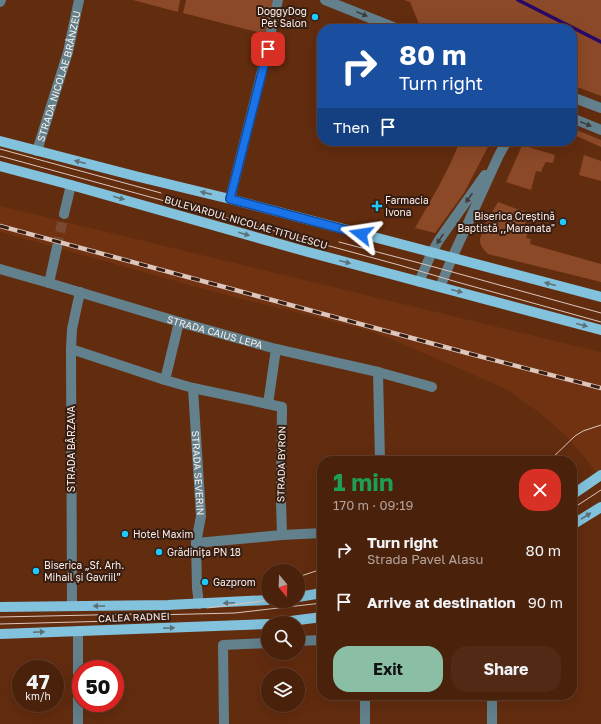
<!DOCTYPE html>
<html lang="en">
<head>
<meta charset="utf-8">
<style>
	body { margin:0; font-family:"Golos Text",sans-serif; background:#512914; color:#f1f3f6; height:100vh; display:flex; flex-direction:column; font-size:15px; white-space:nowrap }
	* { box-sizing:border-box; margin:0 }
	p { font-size:13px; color:#b2a39d }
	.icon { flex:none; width:22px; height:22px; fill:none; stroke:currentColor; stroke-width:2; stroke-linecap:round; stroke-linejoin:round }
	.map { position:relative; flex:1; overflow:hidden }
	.details { position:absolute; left:317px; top:456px; width:260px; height:244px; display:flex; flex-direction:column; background:#4a210b; border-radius:16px; box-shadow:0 4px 16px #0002,0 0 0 1px #613e2c }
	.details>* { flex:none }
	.hud { position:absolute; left:317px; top:24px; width:260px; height:122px; border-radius:16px; box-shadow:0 4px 16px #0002,0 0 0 1px #613e2c; background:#1a4fa0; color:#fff; overflow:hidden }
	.needle { width:26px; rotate:161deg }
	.tools { position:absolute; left:261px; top:564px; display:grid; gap:8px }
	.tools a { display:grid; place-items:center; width:44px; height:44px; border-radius:50%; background:#4a210b; box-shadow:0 4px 16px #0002,0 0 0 1px #613e2c; font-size:20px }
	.speed { position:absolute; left:12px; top:660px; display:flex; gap:8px; font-size:20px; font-weight:700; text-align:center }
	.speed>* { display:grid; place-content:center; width:52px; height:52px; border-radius:50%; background:#4a210b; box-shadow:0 4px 16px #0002,0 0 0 1px #613e2c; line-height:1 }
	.speed small { font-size:10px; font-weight:400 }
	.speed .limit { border:6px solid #d22; background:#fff; color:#111 }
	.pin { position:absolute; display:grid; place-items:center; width:34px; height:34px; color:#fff; margin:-17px; border-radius:8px; box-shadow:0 2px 6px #0006 }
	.me { position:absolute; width:44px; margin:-22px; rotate:285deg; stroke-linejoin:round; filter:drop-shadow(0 0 3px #0008) }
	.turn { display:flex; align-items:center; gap:14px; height:84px; padding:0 16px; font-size:18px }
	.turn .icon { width:52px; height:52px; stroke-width:2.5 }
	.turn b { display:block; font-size:28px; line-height:34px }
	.then { display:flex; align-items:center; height:38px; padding:0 16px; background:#0003; gap:8px; font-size:15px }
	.round { display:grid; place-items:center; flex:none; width:42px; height:42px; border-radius:16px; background:#512914 }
	.summary { display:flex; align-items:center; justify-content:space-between; height:68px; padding:0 16px }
	h1 { font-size:24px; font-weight:700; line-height:30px; color:#1e9e55 }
	.cta { display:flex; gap:8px; margin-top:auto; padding:8px 16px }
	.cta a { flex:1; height:46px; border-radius:16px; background:#8abfa5; color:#111; font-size:16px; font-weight:700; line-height:46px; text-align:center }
	.cta a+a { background:#512914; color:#f1f3f6 }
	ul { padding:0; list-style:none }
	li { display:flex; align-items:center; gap:12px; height:52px; padding:0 16px }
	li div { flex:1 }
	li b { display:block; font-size:15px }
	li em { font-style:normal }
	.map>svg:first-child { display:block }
	.built { fill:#703211 }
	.green { fill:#8b4928 }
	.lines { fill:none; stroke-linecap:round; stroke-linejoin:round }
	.stream { stroke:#260967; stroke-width:3.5 }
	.minor-tunnel { stroke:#794930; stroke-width:10; stroke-dasharray:10 5; stroke-linecap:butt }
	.minor { stroke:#62818d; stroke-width:10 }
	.major { stroke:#82c2dc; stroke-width:10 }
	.tram { stroke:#ddc6bc; stroke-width:1 }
	.rail-casing { stroke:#ddc6bc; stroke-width:4.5 }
	.rail { stroke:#361d12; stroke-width:3; stroke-dasharray:9; stroke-linecap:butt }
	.oneway { fill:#433b37 }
	.oneway2 { fill:#5c7077 }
	.route-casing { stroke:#114b97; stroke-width:10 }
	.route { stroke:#1a73e8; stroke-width:7 }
	.poi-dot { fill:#1dc9fd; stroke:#361d12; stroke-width:1.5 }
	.labels { text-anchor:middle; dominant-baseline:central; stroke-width:4; stroke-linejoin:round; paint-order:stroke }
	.poi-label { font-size:10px; fill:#fceee8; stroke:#361d12; text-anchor:start }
	.street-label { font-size:10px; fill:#fceee8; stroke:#361d12 }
</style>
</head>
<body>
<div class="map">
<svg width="601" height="724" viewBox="0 0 601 724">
	<rect width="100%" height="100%" fill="#622c0f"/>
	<path class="built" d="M0,206L601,352V478L584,457L563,433L537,411L508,390L389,338L359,328L218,293L0,232Z"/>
	<path class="green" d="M133,0H180L178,12Z
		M186,0H273L265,34L183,13Z
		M404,0H601V96L572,85V29H431L419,24L410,2Z
		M572,128L601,140V147L572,134Z
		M460,141H491L464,193L435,233L415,228C431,200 448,172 460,141Z
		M524,141H530L528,147L555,155L553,163L546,162L543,167L541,172L536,171L531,190L506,182Z
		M584,155L601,161V181L579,175Z
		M498,202L528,213L523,231L528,233L526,238L531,239L530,244L601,264V282L488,254C484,250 480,246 480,240C481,232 493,210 498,202Z"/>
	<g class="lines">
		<path class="stream" d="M518,0L601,42"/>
		<path class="minor-tunnel" d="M57,247L64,214"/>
		<g class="minor">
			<path d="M325,0L398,29"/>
			<path d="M0,2L1,0"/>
			<path d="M572,97L601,108"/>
			<path d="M572,118L601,130"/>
			<path id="s1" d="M37,151L68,52L79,0"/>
			<path d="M230,199L265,59L278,0"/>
			<path d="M64,214L71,185"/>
			<path id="s2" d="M0,269L49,283L179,322L276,349L378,372L432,387"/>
			<path d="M419,282L432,252L439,240L485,175"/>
			<path d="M49,283L57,247"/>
			<path d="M440,287L452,258L499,155L507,141"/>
			<path d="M71,349L165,380L193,388L268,404L276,349"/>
			<path d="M378,372L380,461"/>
			<path d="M165,380L179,322"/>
			<path id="s3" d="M193,388L201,516L196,543L197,588L199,604"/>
			<path d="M268,404L282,407L281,501L282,535"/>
			<path d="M196,543L282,535L322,533"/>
			<path d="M72,606L71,349L72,329L80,292"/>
			<path d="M78,631V724"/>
			<path d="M298,641L322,640"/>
			<path d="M365,695V724"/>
			<path d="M492,695V724"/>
			<path d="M224,724L223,645L268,643"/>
		</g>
		<path class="major" d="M0,141L135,176L230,199L601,297
			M0,166L71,185L308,252L601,330
			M572,495L601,475
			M572,525L601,507
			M298,597L322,593
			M0,607L168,605L268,600
			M275,623L322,617
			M0,634L268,624"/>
		<path class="tram" d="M0,149L161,193
			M0,156L399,265L457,282L601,322
			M339,242L427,265L601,313
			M549,461L575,436L583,431L601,425
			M572,509L601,490
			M298,577L322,569
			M207,608L263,601L268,595
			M0,617L138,614L151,615L235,613L322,603
			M0,624L114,621"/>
		<g class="rail-casing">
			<path id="rail" d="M0,226L467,353L601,388"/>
		</g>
		<use href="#rail" class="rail"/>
	</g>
	<defs><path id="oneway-solid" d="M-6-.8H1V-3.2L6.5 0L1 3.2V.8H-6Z"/></defs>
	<g class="oneway">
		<use href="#oneway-solid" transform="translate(362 14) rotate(22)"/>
		<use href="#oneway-solid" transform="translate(586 124) rotate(22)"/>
		<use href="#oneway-solid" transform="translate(469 198) rotate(125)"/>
		<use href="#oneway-solid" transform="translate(440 239) rotate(123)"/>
	</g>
	<g class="oneway2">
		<use href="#oneway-solid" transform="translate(80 162) rotate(-165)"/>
		<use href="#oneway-solid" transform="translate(206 193) rotate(-167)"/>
		<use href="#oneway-solid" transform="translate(119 198) rotate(16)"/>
		<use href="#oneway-solid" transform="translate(244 234) rotate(16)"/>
		<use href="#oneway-solid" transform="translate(345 262) rotate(15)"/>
		<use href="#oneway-solid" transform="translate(550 284) rotate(-165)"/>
		<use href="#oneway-solid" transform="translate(457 291) rotate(14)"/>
		<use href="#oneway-solid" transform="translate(582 325) rotate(15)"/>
		<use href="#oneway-solid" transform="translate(586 516) rotate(-32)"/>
		<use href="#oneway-solid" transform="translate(229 603) rotate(177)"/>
		<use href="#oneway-solid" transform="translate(99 606) rotate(180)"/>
		<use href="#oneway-solid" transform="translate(169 628) rotate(-2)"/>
		<use href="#oneway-solid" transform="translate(39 632) rotate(-2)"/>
	</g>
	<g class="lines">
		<g class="route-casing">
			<path id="route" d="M268,49L230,199L361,234"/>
		</g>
		<use href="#route" class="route"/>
	</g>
	<g class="poi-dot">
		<circle cx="315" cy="17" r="4"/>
		<path d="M375 200h4v4h4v4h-4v4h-4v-4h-4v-4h4z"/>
		<circle cx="563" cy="222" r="4"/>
		<circle cx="125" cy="534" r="4"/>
		<circle cx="159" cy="552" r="4"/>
		<circle cx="36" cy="571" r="4"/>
		<circle cx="205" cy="582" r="4"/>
	</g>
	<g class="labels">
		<g class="poi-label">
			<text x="307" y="11" text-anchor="end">DoggyDog<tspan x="307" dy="12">Pet Salon</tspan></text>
			<text x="385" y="200">Farmacia<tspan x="385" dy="12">Ivona</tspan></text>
			<text x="555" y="216" text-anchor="end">Biserica Creștină<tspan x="555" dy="12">Baptistă ,,Maranata"</tspan></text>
			<text x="133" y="534">Hotel Maxim</text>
			<text x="167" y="552">Grădinița PN 18</text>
			<text x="44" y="565">Biserica „Sf. Arh.<tspan x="44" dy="12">Mihail și Gavriil”</tspan></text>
			<text x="213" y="582">Gazprom</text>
		</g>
		<g class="street-label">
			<text stroke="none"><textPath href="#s1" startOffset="78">STRADA NICOLAE BRÂNZEU</textPath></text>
			<text transform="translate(246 222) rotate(16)">BULEVARDUL NICOLAE TITULESCU</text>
			<text stroke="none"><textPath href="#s2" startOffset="224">STRADA CAIUS LEPA</textPath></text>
			<text transform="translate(71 449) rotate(-90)">STRADA BÂRZAVA</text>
			<text transform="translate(281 464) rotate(-89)">STRADA BYRON</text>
			<text stroke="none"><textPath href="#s3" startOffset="85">STRADA SEVERIN</textPath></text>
			<text transform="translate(134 617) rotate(-2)">CALEA RADNEI</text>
		</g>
	</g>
</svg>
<div class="tools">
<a><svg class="needle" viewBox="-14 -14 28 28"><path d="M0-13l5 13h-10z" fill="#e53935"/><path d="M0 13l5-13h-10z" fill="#b2a39d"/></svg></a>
<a><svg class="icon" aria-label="search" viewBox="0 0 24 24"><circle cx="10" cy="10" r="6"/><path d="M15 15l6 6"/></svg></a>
<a><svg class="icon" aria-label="layers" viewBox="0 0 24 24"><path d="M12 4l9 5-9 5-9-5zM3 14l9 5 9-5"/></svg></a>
</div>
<div class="speed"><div>47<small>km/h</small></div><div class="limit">50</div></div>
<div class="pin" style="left:268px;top:49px;background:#d93025"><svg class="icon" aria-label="arrive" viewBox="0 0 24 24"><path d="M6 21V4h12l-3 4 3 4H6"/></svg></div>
<svg class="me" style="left:361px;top:234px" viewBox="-20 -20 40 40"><path d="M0-17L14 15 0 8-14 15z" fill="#1a73e8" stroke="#fff" stroke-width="4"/></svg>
<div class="hud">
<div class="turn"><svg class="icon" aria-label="right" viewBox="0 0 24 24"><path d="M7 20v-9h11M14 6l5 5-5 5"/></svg><div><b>80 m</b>Turn right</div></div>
<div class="then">Then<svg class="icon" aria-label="arrive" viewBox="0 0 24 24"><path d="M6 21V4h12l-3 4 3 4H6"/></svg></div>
</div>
<section class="details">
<div class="summary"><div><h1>1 min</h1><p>170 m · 09:19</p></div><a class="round" style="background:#d93025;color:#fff"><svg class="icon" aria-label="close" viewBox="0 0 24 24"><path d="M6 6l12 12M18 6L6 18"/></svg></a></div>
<ul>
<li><svg class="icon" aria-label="right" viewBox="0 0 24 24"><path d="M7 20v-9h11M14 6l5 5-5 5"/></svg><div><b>Turn right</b><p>Strada Pavel Alasu</p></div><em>80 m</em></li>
<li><svg class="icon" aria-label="arrive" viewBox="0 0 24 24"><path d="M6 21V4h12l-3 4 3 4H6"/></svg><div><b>Arrive at destination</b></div><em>90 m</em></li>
</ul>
<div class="cta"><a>Exit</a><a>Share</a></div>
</section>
</div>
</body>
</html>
